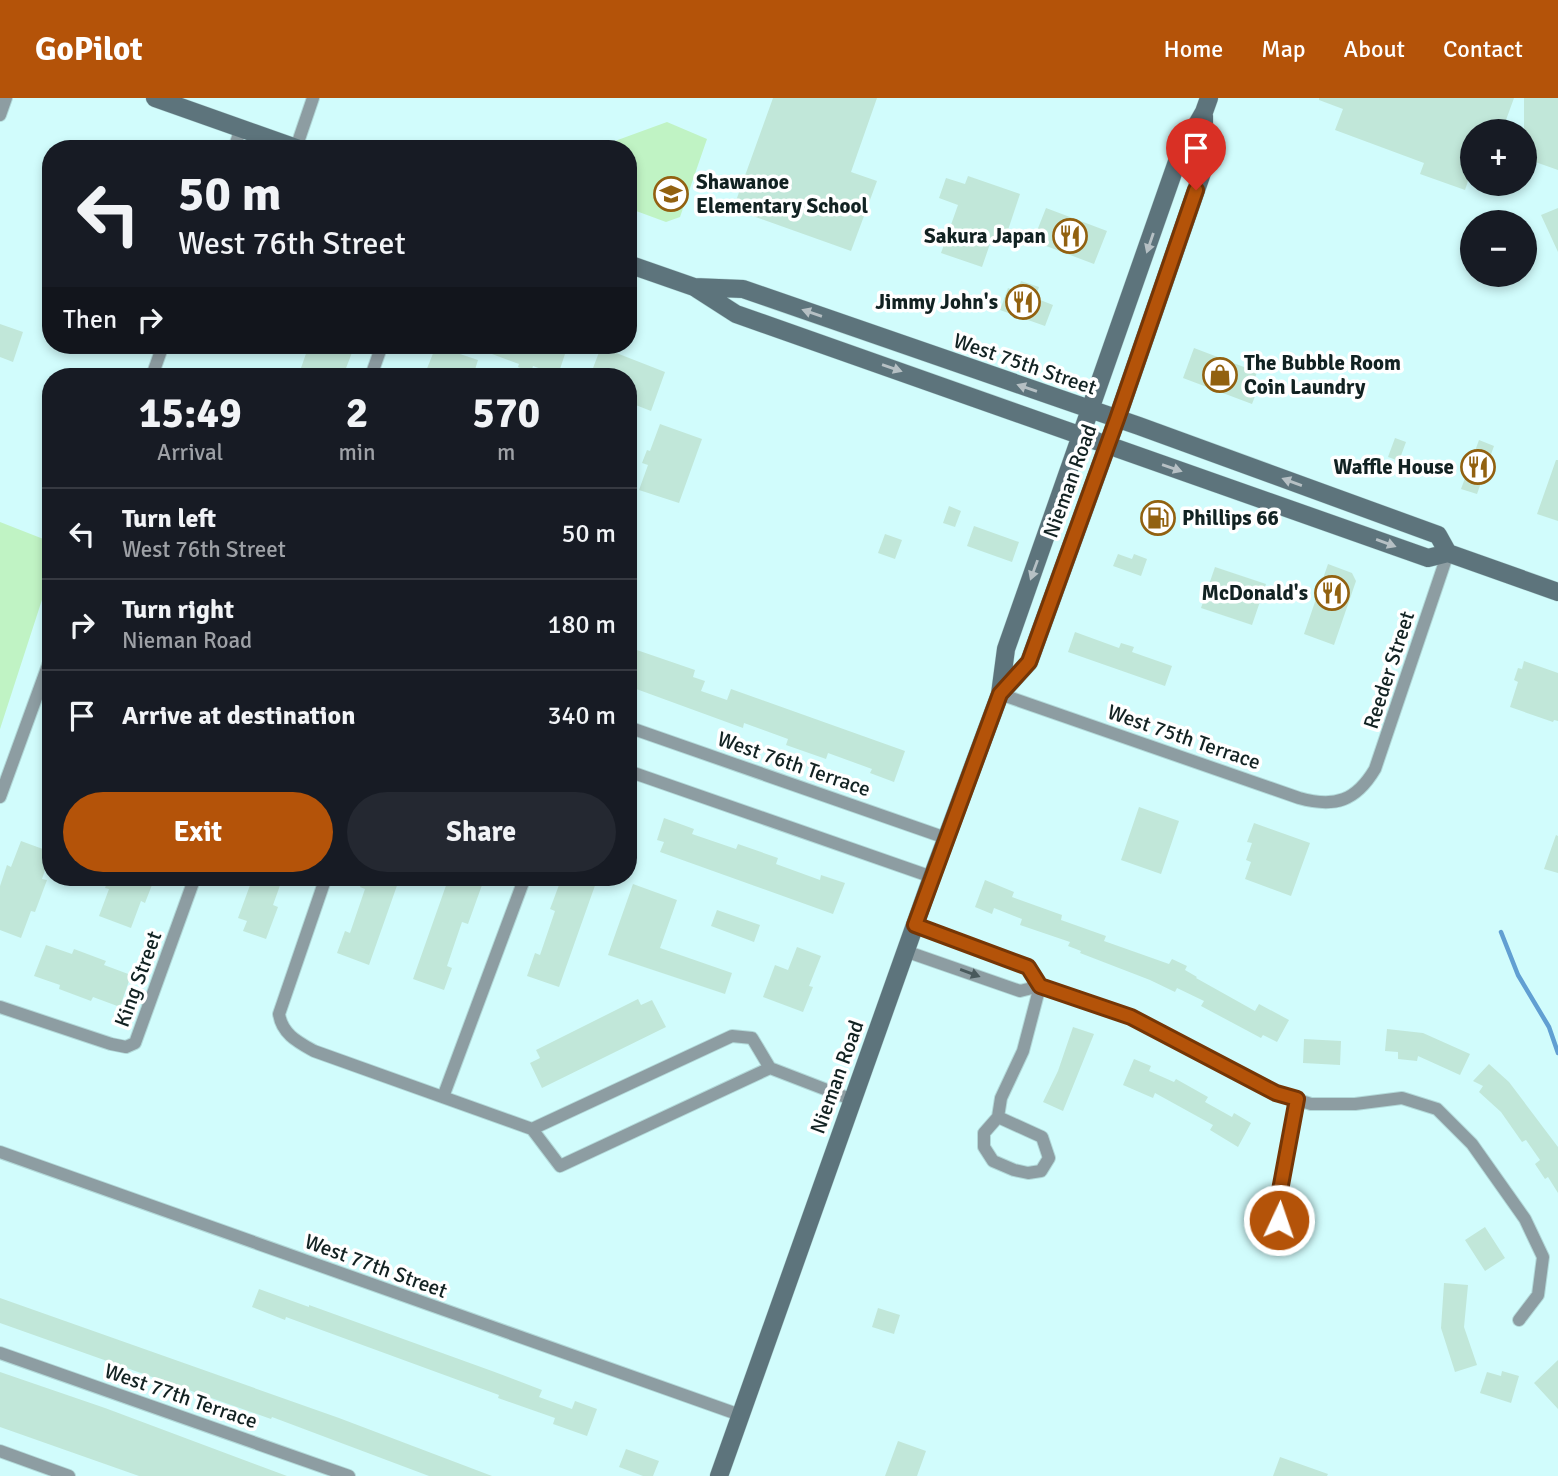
<!DOCTYPE html>
<html lang="en">
<head>
<meta charset="utf-8">
<style>
	body { margin:0; font-family:Signika,sans-serif; background:#242831; color:#f1f3f6; height:100vh; display:flex; flex-direction:column; font-size:26px; white-space:nowrap }
	* { box-sizing:border-box; margin:0 }
	p { font-size:23px; color:#9ea1a6 }
	.icon { flex:none; width:38px; height:38px; fill:none; stroke:currentColor; stroke-width:2; stroke-linecap:round; stroke-linejoin:round }
	.map { position:relative; flex:1; overflow:hidden }
	.details { position:absolute; left:42px; top:270px; width:595px; height:518px; display:flex; flex-direction:column; background:#171b24; border-radius:28px; box-shadow:0 4px 10px #0003 }
	.details>* { flex:none }
	.hud { position:absolute; left:42px; top:42px; width:595px; height:214px; border-radius:28px; box-shadow:0 4px 10px #0003; background:#171b24; color:#f1f3f6; overflow:hidden }
	.controls { position:absolute; left:1460px; top:21px; display:grid; gap:14px }
	.controls a { display:grid; place-items:center; width:77px; height:77px; border-radius:50%; background:#171b24; box-shadow:0 4px 10px #0003; font-size:35px }
	.pin { position:absolute; display:grid; place-items:center; width:60px; height:60px; color:#fff; margin:-72px -30px; border-radius:50% 50% 50% 0; rotate:-45deg; box-shadow:0 0 7px #0007 }
	.pin .icon { rotate:45deg }
	.me { position:absolute; width:77px; margin:-38px; rotate:3deg; stroke-linejoin:round; filter:drop-shadow(0 0 5px #0008) }
	.turn { display:flex; align-items:center; gap:24px; height:147px; padding:0 21px; font-size:32px }
	.turn .icon { width:91px; height:91px; stroke-width:2.5 }
	.turn b { display:block; font-size:49px; line-height:60px }
	.then { display:flex; align-items:center; height:66px; padding:0 21px; background:#0003; gap:14px; font-size:26px }
	.eta { display:flex; justify-content:space-evenly; align-items:center; height:119px; text-align:center }
	.eta b { font-size:42px; font-weight:800; line-height:49px }
	.cta { display:flex; gap:14px; margin-top:auto; padding:14px 21px }
	.cta a { flex:1; height:80px; border-radius:42px; background:#b45309; color:#fff; font-size:28px; font-weight:800; line-height:80px; text-align:center }
	.cta a+a { background:#242831; color:#f1f3f6 }
	ul { padding:0; list-style:none }
	li { display:flex; align-items:center; gap:21px; height:91px; padding:0 21px; border-top:2px solid #363941 }
	li div { flex:1 }
	li b { display:block; font-size:26px }
	li em { font-style:normal }
	header { display:flex; align-items:center; gap:42px; box-sizing:border-box; height:98px; padding:0 35px; background:#b45309; color:#fff }
	header strong { font-size:33px }
	nav { display:flex; gap:38px; margin-inline-start:auto; font-size:24px }
	.map>svg:first-child { display:block }
	.green { fill:#c0f3c4 }
	.lines { fill:none; stroke-linecap:round; stroke-linejoin:round }
	.stream { stroke:#619fd2; stroke-width:4.5 }
	.building { fill:#c1e7d9 }
	.street-casing { stroke:#b2d9d9; stroke-width:14 }
	.secondary-casing { stroke:#b2d9d9; stroke-width:19 }
	.street { stroke:#8d9da2; stroke-width:12 }
	.secondary { stroke:#5d747c; stroke-width:18 }
	.oneway { fill:#b6c0c4 }
	.oneway2 { fill:#49595c }
	.route-casing { stroke:#753606; stroke-width:18 }
	.route { stroke:#b45309; stroke-width:12 }
	.labels { text-anchor:middle; dominant-baseline:central; stroke-width:7; stroke-linejoin:round; paint-order:stroke }
	.poi-label { font-size:21px; font-weight:bold; fill:#122222; stroke:#fff; text-anchor:end }
	.street-label { font-size:21px; fill:#122222; stroke:#fff }
</style>
</head>
<body>
<header>
<strong>GoPilot</strong>
<nav><a>Home</a><a>Map</a><a>About</a><a>Contact</a></nav>
</header>
<div class="map">
<svg width="1558" height="1378" viewBox="0 0 1558 1378">
	<rect width="100%" height="100%" fill="#d1fcfc"/>
	<path class="green" d="M667,24L707,41L680,119L666,124L628,110V51H603L604,47Z
		M0,424L51,444V474L0,631Z"/>
	<g class="lines">
		<path class="stream" d="M1501,834L1518,877L1549,929L1558,955"/>
	</g>
	<path class="building" d="M773,0H877L851,74L877,83L851,153L733,111Z
		M1319,0H1514L1502,33H1472V81L1469,80L1465,92L1420,76L1424,65L1335,32L1343,11L1319,2Z
		M1524,0H1558V72L1524,60Z
		M968,78L1020,96L1003,147L991,143L982,169L941,155L958,107L939,100L946,80L965,86Z
		M1046,110L1107,133L1094,166L1033,143Z
		M1558,110V154L1541,117Z
		M1021,183L1039,189L1035,200L1053,207L1045,228L1000,212L1008,190L1017,194Z
		M0,226L23,234L13,264L0,259Z
		M309,247H349L348,251L353,252L343,278H302L304,271L301,270Z
		M495,247H568L558,277L533,268L531,274L518,269L519,266L492,256Z
		M436,248L478,262L473,278H424Z
		M601,249L665,274L651,313L628,304V278H590Z
		M1194,250L1257,274L1253,286L1259,288L1252,306L1183,280Z
		M660,326L702,341L679,405L639,392L648,367L642,365L647,352L650,353Z
		M1395,340L1406,344L1399,363L1388,359Z
		M1479,342L1494,348L1477,396L1461,391Z
		M1556,362H1558V423L1537,416Z
		M949,408L961,413L955,429L943,425Z
		M974,428L1019,444L1012,464L967,448Z
		M885,436L902,442L895,461L878,455Z
		M1118,456L1132,461L1134,456L1147,461L1141,478L1113,468Z
		M1328,466L1352,475L1356,483L1334,547L1304,536Z
		M1215,469L1266,486L1252,527L1201,510Z
		M1075,534L1119,550L1121,545L1134,549L1132,554L1172,568L1165,588L1068,554Z
		M628,549L695,572L693,579L705,583L701,593L727,602L731,591L905,653L894,684L870,675L872,671L828,655L826,661L786,647L788,641L744,625L743,630L628,588Z
		M1524,563L1558,575V623L1554,622L1553,624L1510,609L1518,584L1514,582L1518,570L1522,571Z
		M1139,709L1179,723L1161,776L1121,762Z
		M664,720L694,731L692,736L736,751L738,746L778,760L776,766L820,782L821,777L845,785L833,816L660,754L664,744L657,742Z
		M1254,725L1310,745L1291,798L1245,781L1251,764L1246,762L1252,745L1247,744Z
		M1556,737L1558,738V775L1544,771Z
		M21,743L51,754L42,781L47,782L35,814L31,813L21,840L0,832V788L7,767L11,769Z
		M109,779H155L145,805L141,803L131,830L99,818L109,791L105,790Z
		M253,779H283L273,807L278,809L266,841L243,833L247,823L238,820Z
		M363,779H400L369,867L337,855L345,833L350,835L365,791L360,789Z
		M449,779H478L476,784L482,787L468,826L462,824L447,868L452,870L444,892L413,881Z
		M562,779H598L559,889L527,878L535,855L540,857L555,813L550,811Z
		M985,782L1014,794L1012,799L1062,817L1061,822L1106,838L1104,843L1169,866L1172,861L1187,868L1185,872L1197,879L1196,880L1255,913L1259,906L1289,922L1277,944L1263,937L1261,940L1201,908L1204,903L1177,890L1175,894L1150,882L1080,855L1081,853L1068,848L1070,844L1020,827L1022,821L994,810L992,816L975,809Z
		M633,786L677,802L660,850L732,875L725,896L608,857Z
		M717,812L760,827L754,844L711,828Z
		M46,847L72,856L74,851L106,863L104,867L131,877L120,909L93,899L91,903L59,891L60,887L34,878Z
		M797,849L821,858L809,888L813,889L803,914L763,899L775,867L788,872Z
		M638,901L641,907L652,902L666,929L542,990L530,965L540,960L536,952Z
		M1073,929L1094,936L1063,1013L1043,1004L1058,973Z
		M1387,931L1423,935L1470,956L1460,977L1418,958L1417,963L1398,961V954L1385,953Z
		M1304,941L1341,943L1340,967L1303,965Z
		M1134,961L1151,968L1149,973L1174,984L1176,981L1208,999L1205,1004L1232,1019L1234,1015L1251,1025L1238,1049L1210,1032L1213,1027L1155,995L1153,1000L1123,987Z
		M1489,966L1509,984L1558,1049V1095L1548,1079L1545,1081L1535,1066L1540,1062L1526,1042L1522,1044L1501,1014L1479,994L1483,988L1473,983Z
		M1485,1129L1505,1160L1485,1173L1465,1142Z
		M1444,1185L1468,1187L1464,1229L1477,1267L1455,1274L1441,1230Z
		M259,1191L309,1209V1207L492,1273L542,1292L539,1299L572,1311L575,1303L597,1311L587,1338L553,1326L555,1320L498,1300L499,1297L286,1219L285,1222L252,1209Z
		M0,1200L339,1320L492,1378H429L272,1319L271,1321L214,1301L0,1225Z
		M878,1210L900,1217L894,1236L872,1229Z
		M1558,1262V1311L1534,1285Z
		M1502,1273L1519,1278L1511,1305L1480,1295L1487,1274L1501,1278Z
		M0,1274L105,1310L287,1378H139L0,1329Z
		M898,1343L926,1353L917,1378H885Z
		M626,1351L659,1363L653,1378H643L619,1369Z
		M1280,1359L1328,1376L1327,1378H1273Z"/>
	<g class="lines">
		<g class="street-casing">
			<path id="street" d="M0,17L6,0
				M296,50L313,0
				M234,51L241,30
				M152,278L163,247
				M371,278L382,247
				M1000,596L1299,700C1335,710 1356,703 1375,671L1448,455
				M628,629L946,740
				M628,673L932,779
				M0,699L51,559
				M326,779L279,916C282,936 298,944 314,953L532,1031L732,938L752,940L770,970L853,1002
				M915,827L1028,869L1040,888
				M905,853L1020,893L1040,888L1131,919L1276,995L1311,1006H1355L1402,1000L1437,1011L1472,1046L1525,1121L1543,1159L1538,1197L1519,1222
				M0,909L111,946L126,949L135,945L195,779
				M443,999L525,779
				M998,1019L1042,1039L1049,1060L1041,1073L1028,1075L1014,1072L993,1063L984,1049V1035L998,1019L1001,1000L1023,953L1040,888
				M532,1031L560,1068L770,970
				M0,1054L740,1317
				M1280,1140L1278,1103L1297,1001
				M0,1255L349,1378
				M0,1353L69,1378"/>
		</g>
		<g class="secondary-casing">
			<path id="secondary" d="M155,0L299,51
				M628,166L694,189L736,216L1428,460L1448,455L1558,494
				M694,189L743,191L1139,328L1438,437L1448,455
				M1000,596L1029,564L1117,321L1204,69V18
				M719,1378L932,779L1000,596L1006,551L1179,58L1204,14L1209,0"/>
		</g>
		<use href="#street" class="street"/>
		<use href="#secondary" class="secondary"/>
	</g>
	<defs><path id="oneway-solid" d="M-6-.8H1V-3.2L6.5 0L1 3.2V.8H-6Z" transform="scale(1.75)"/></defs>
	<g class="oneway">
		<use href="#oneway-solid" transform="translate(1150 145) rotate(109)"/>
		<use href="#oneway-solid" transform="translate(812 215) rotate(-161)"/>
		<use href="#oneway-solid" transform="translate(892 270) rotate(19)"/>
		<use href="#oneway-solid" transform="translate(1027 290) rotate(-161)"/>
		<use href="#oneway-solid" transform="translate(1172 370) rotate(19)"/>
		<use href="#oneway-solid" transform="translate(1292 384) rotate(-160)"/>
		<use href="#oneway-solid" transform="translate(1386 445) rotate(20)"/>
		<use href="#oneway-solid" transform="translate(1034 472) rotate(110)"/>
	</g>
	<use class="oneway2" href="#oneway-solid" transform="translate(970 875) rotate(20)"/>
	<g class="lines">
		<g class="route-casing">
			<path id="route" d="M1196,92L1117,321L1029,564L1000,596L915,827L1028,869L1040,888L1131,919L1276,995L1297,1001L1278,1103L1279,1122"/>
		</g>
		<use href="#route" class="route"/>
	</g>
	<defs>
		<g id="school-ring" transform="scale(1.75)"><circle r="9.5" fill="#fff" stroke="#926110" stroke-width="1.5"/><path d="M0-5L7-2L0 1L-7-2ZM-4 1L0 2.5L4 1V4Q0 6-4 4Z" fill="#926110"/></g>
		<g id="restaurant-ring" transform="scale(1.75)"><circle r="9.5" fill="#fff" stroke="#926110" stroke-width="1.5"/><path d="M-5-6h1v4h1v-4h1v4h1v-4h1v5L-1.5 .5V6h-2V.5L-5-1ZM5-6V6H3V1.5H1.5Q1.5-4 5-6Z" fill="#926110"/></g>
		<g id="shop-ring" transform="scale(1.75)"><circle r="9.5" fill="#fff" stroke="#926110" stroke-width="1.5"/><path d="M-5-2.5h2.3a2.7 3.5 0 0 1 5.4 0H5L5.5 6h-11ZM-1.5-2.5h3a1.5 2.3 0 0 0-3 0Z" fill="#926110"/></g>
		<g id="fuel-ring" transform="scale(1.75)"><circle r="9.5" fill="#fff" stroke="#926110" stroke-width="1.5"/><path d="M-5.5-6h7V0h2V4h1.3V-2.5L3-4.5l.8-.8L6-3V5H2.5V1h-1V6h-7ZM-4.2-4.7v3.2H.2V-4.7Z" fill="#926110"/></g>
	</defs>
	<g fill-rule="evenodd">
		<use href="#school-ring" x="671" y="96"/>
		<use href="#restaurant-ring" x="1070" y="138"/>
		<use href="#restaurant-ring" x="1023" y="204"/>
		<use href="#shop-ring" x="1220" y="277"/>
		<use href="#restaurant-ring" x="1478" y="369"/>
		<use href="#fuel-ring" x="1158" y="420"/>
		<use href="#restaurant-ring" x="1332" y="495"/>
	</g>
	<g class="labels">
		<g class="poi-label">
			<text x="696" y="84" text-anchor="start">Shawanoe<tspan x="696" dy="24">Elementary School</tspan></text>
			<text x="1046" y="138">Sakura Japan</text>
			<text x="998" y="204">Jimmy John's</text>
			<text x="1244" y="265" text-anchor="start">The Bubble Room<tspan x="1244" dy="24">Coin Laundry</tspan></text>
			<text x="1454" y="369">Waffle House</text>
			<text x="1182" y="420" text-anchor="start">Phillips 66</text>
			<text x="1308" y="495">McDonald's</text>
		</g>
		<g class="street-label">
			<text transform="translate(1025 266) rotate(19)">West 75th Street</text>
			<text transform="translate(1070 383) rotate(-70)">Nieman Road</text>
			<text transform="translate(1389 572) rotate(-72)">Reeder Street</text>
			<text transform="translate(1184 639) rotate(19)">West 75th Terrace</text>
			<text transform="translate(794 666) rotate(19)">West 76th Terrace</text>
			<text transform="translate(138 881) rotate(-70)">King Street</text>
			<text transform="translate(837 979) rotate(-70)">Nieman Road</text>
			<text transform="translate(376 1168) rotate(20)">West 77th Street</text>
			<text transform="translate(181 1298) rotate(19)">West 77th Terrace</text>
		</g>
	</g>
</svg>
<div class="controls">
<a>+</a>
<a>−</a>
</div>
<div class="pin" style="left:1196px;top:92px;background:#d93025"><svg class="icon" aria-label="arrive" viewBox="0 0 24 24"><path d="M6 21V4h12l-3 4 3 4H6"/></svg></div>
<svg class="me" style="left:1279px;top:1122px" viewBox="-20 -20 40 40"><circle r="17" fill="#b45309" stroke="#fff" stroke-width="3"/><path d="M0-11L8 9 0 5-8 9z" fill="#fff"/></svg>
<div class="hud">
<div class="turn"><svg class="icon" aria-label="left" viewBox="0 0 24 24"><path d="M17 20v-9H6M10 6l-5 5 5 5"/></svg><div><b>50 m</b>West 76th Street</div></div>
<div class="then">Then<svg class="icon" aria-label="right" viewBox="0 0 24 24"><path d="M7 20v-9h11M14 6l5 5-5 5"/></svg></div>
</div>
<section class="details">
<div class="eta">
<div><b>15:49</b><p>Arrival</p></div>
<div><b>2</b><p>min</p></div>
<div><b>570</b><p>m</p></div>
</div>
<ul>
<li><svg class="icon" aria-label="left" viewBox="0 0 24 24"><path d="M17 20v-9H6M10 6l-5 5 5 5"/></svg><div><b>Turn left</b><p>West 76th Street</p></div><em>50 m</em></li>
<li><svg class="icon" aria-label="right" viewBox="0 0 24 24"><path d="M7 20v-9h11M14 6l5 5-5 5"/></svg><div><b>Turn right</b><p>Nieman Road</p></div><em>180 m</em></li>
<li><svg class="icon" aria-label="arrive" viewBox="0 0 24 24"><path d="M6 21V4h12l-3 4 3 4H6"/></svg><div><b>Arrive at destination</b></div><em>340 m</em></li>
</ul>
<div class="cta"><a>Exit</a><a>Share</a></div>
</section>
</div>
</body>
</html>
